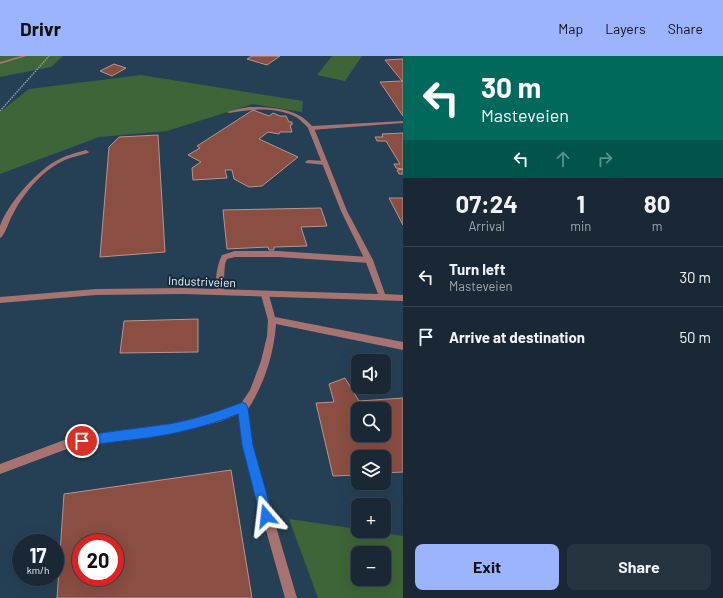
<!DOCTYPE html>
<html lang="en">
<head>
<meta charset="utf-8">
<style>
	body { margin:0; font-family:Barlow,sans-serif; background:#263440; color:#f1f3f6; height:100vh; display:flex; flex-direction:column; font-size:15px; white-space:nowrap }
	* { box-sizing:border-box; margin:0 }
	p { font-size:13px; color:#9fa6ac }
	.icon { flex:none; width:22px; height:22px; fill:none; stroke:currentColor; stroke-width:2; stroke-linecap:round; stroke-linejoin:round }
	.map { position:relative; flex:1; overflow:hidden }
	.sheet { display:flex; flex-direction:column; background:#192834; width:320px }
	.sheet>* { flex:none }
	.top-card { background:#00695c; color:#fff; overflow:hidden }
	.tools { position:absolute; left:351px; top:298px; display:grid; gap:8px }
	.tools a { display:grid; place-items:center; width:40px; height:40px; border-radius:8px; background:#192834; box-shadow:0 4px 16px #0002,0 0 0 1px #37444f; font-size:20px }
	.speed { position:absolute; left:12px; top:478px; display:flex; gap:8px; font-size:20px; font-weight:700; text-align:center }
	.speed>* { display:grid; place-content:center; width:52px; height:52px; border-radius:50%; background:#192834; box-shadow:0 4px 16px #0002,0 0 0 1px #37444f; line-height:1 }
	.speed small { font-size:10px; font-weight:400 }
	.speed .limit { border:6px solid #d22; background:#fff; color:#111 }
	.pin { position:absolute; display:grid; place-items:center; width:34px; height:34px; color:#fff; margin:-17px; border:2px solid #fff; border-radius:50%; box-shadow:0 1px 4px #0007 }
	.me { position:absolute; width:44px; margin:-22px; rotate:343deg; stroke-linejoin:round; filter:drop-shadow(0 0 3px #0008) }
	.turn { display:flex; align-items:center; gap:14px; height:84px; padding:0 12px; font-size:18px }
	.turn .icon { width:52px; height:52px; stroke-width:2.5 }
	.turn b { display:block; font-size:28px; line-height:34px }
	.lanes { display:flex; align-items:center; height:38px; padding:0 12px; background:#0003; justify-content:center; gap:20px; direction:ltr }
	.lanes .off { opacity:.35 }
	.eta { display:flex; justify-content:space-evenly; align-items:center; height:68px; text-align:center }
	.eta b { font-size:24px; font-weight:700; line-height:28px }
	.action { display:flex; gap:8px; margin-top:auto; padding:8px 12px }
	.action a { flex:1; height:46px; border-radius:8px; background:#9bb4fd; color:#111; font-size:16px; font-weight:700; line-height:46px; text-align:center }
	.action a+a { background:#263440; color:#f1f3f6 }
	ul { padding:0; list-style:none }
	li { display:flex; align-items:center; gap:12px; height:60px; padding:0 12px; border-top:1px solid #37444f }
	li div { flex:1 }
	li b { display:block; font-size:15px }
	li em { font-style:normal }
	header { display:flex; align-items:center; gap:24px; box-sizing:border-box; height:56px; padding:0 20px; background:#9bb4fd; color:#111 }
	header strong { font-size:19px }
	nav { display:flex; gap:22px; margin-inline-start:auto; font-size:14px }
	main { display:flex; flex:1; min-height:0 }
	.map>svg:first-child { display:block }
	.built { fill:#254055; fill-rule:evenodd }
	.green { fill:#3f663a }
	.forest { fill:#3d6537; fill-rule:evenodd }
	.building { fill:#8a4e42; stroke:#b5968f; fill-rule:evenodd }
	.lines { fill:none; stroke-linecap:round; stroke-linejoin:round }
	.path { stroke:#8a99a7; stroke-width:1.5; stroke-dasharray:1.5 1; stroke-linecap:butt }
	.service { fill:#a67371; fill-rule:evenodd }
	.minor { fill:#a67371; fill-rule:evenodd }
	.route { fill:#1a73e8; stroke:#114b97 }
	.labels { text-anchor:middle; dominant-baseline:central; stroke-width:4; stroke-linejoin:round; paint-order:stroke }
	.street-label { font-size:12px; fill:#e6f2fd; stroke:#172b3b }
</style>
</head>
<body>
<header>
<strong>Drivr</strong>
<nav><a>Map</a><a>Layers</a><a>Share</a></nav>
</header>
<main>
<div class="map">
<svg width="403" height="542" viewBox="0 0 403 542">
	<rect width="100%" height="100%" fill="#213546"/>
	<path class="built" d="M0,0H403V542H0ZM358,305H384V331H358ZM358,353H384V379H358ZM358,401H384V427H358ZM358,449H384V475H358ZM21,487H55V521H21ZM81,487H115V521H81ZM358,497H384V523H358Z"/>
	<path class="green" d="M0,0H63L51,11L0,21Z"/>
	<path class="forest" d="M332,0H362L345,25L317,19Z
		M141,19L303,45L302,56L253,48L167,75L99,81L0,118V56L29,33Z
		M289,463L358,473V475H370L403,480V542H318ZM358,497H384V523H358Z"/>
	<path class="building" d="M252,0H280L267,9L247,3Z
		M403,3V25H402L385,4Z
		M114,8L126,12L112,20L100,15Z
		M402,25H403V60L380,26Z
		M253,54L269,60L273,57L280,60H286L289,66H292V69H290L292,76H280L279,78L268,76L259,83L298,101L262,130L249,131L234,123L232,114H225L227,122L193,124L192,112L201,106L188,99L200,92L197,90Z
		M403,77V118H399L397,114L403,113L396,112L394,108H400L386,85H377L375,81H383L382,78Z
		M158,79L165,196L100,201L109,91L119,81Z
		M389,142H403V169Z
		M321,152L327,170L301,171L307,190L274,191V194H269L268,191L227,193L223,154Z
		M198,263V296L120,297L124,265Z
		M345,322L359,345L403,342V416L384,417V401H358V419L333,420L316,347L334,346L329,328ZM358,353H384V379H358Z
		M231,414L252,542H57L64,438ZM81,487H115V521H81Z"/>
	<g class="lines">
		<path class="path" d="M0,55L49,0"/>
		<path class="service" d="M21,0H27L0,8V6Z
			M249,51C272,51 297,52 312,70L403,65V67L311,74C305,70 301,63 294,60C274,51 250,53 229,57L227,56L238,53Z
			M86,94L89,96L88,97C82,99 76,100 70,102C45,111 25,135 13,158C9,164 5,180 0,182C0,178 0,174 0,170C7,149 35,117 54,106C64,100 75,97 86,94Z
			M308,104L325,105L328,107L325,109L306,107L305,106Z
			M235,195H278L369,201L373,204L369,207L278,201H235L227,203L225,208L223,236L222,238H216L215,236C216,223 216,211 222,199Z
			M265,236L269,239L275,261L403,286V294L276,268C274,298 264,329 248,353L252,389L297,542H285L242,389L239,358L219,366L170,378L114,385L67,393L0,418V408L67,383L114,375L170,368L219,356L240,349L250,334L261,305L267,280L268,264L261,239Z"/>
		<path class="minor" d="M311,70L314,72L347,155L373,204L385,238L403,239V245L183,238L96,239L0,247V241L96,233L183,232L378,238L365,204L341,155L308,72Z"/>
	</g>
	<path class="route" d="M243,346L246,348L248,352L253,389L273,460L271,464L266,466L262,464L260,460L242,389L238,358C216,367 194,373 171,378C142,384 112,385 82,391L79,389L77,385L79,382L82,380C111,375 140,372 168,368C194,364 219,355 243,346Z"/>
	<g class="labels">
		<g class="street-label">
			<text transform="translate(202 225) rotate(2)">Industriveien</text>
		</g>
	</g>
</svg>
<div class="tools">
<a><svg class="icon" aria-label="sound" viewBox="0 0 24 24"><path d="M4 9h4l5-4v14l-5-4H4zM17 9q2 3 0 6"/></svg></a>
<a><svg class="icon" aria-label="search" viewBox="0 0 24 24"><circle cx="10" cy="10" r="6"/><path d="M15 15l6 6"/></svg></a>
<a><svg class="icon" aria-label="layers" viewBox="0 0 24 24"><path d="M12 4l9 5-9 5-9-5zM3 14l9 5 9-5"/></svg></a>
<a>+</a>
<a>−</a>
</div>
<div class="speed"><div>17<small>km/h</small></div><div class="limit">20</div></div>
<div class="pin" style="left:82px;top:385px;background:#d93025"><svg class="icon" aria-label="arrive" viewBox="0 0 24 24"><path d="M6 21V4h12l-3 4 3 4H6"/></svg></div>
<svg class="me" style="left:266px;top:460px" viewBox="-20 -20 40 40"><path d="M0-17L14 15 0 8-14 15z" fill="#1a73e8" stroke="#fff" stroke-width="4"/></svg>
</div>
<section class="sheet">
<div class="top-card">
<div class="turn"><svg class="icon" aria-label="left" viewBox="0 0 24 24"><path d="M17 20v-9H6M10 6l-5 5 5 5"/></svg><div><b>30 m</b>Masteveien</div></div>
<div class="lanes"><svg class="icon" aria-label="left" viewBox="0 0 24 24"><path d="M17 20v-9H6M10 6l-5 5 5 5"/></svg><svg class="icon off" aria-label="ahead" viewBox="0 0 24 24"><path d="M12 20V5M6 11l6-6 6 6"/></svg><svg class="icon off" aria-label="right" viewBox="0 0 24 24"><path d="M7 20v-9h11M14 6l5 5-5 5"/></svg></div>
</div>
<div class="eta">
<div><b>07:24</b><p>Arrival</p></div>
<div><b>1</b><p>min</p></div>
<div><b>80</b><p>m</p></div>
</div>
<ul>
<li><svg class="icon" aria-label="left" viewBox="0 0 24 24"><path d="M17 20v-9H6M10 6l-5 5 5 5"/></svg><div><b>Turn left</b><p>Masteveien</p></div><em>30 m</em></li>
<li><svg class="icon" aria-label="arrive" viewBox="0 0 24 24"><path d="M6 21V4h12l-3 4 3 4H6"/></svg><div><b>Arrive at destination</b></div><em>50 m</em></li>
</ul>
<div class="action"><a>Exit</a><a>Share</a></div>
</section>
</main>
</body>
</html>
